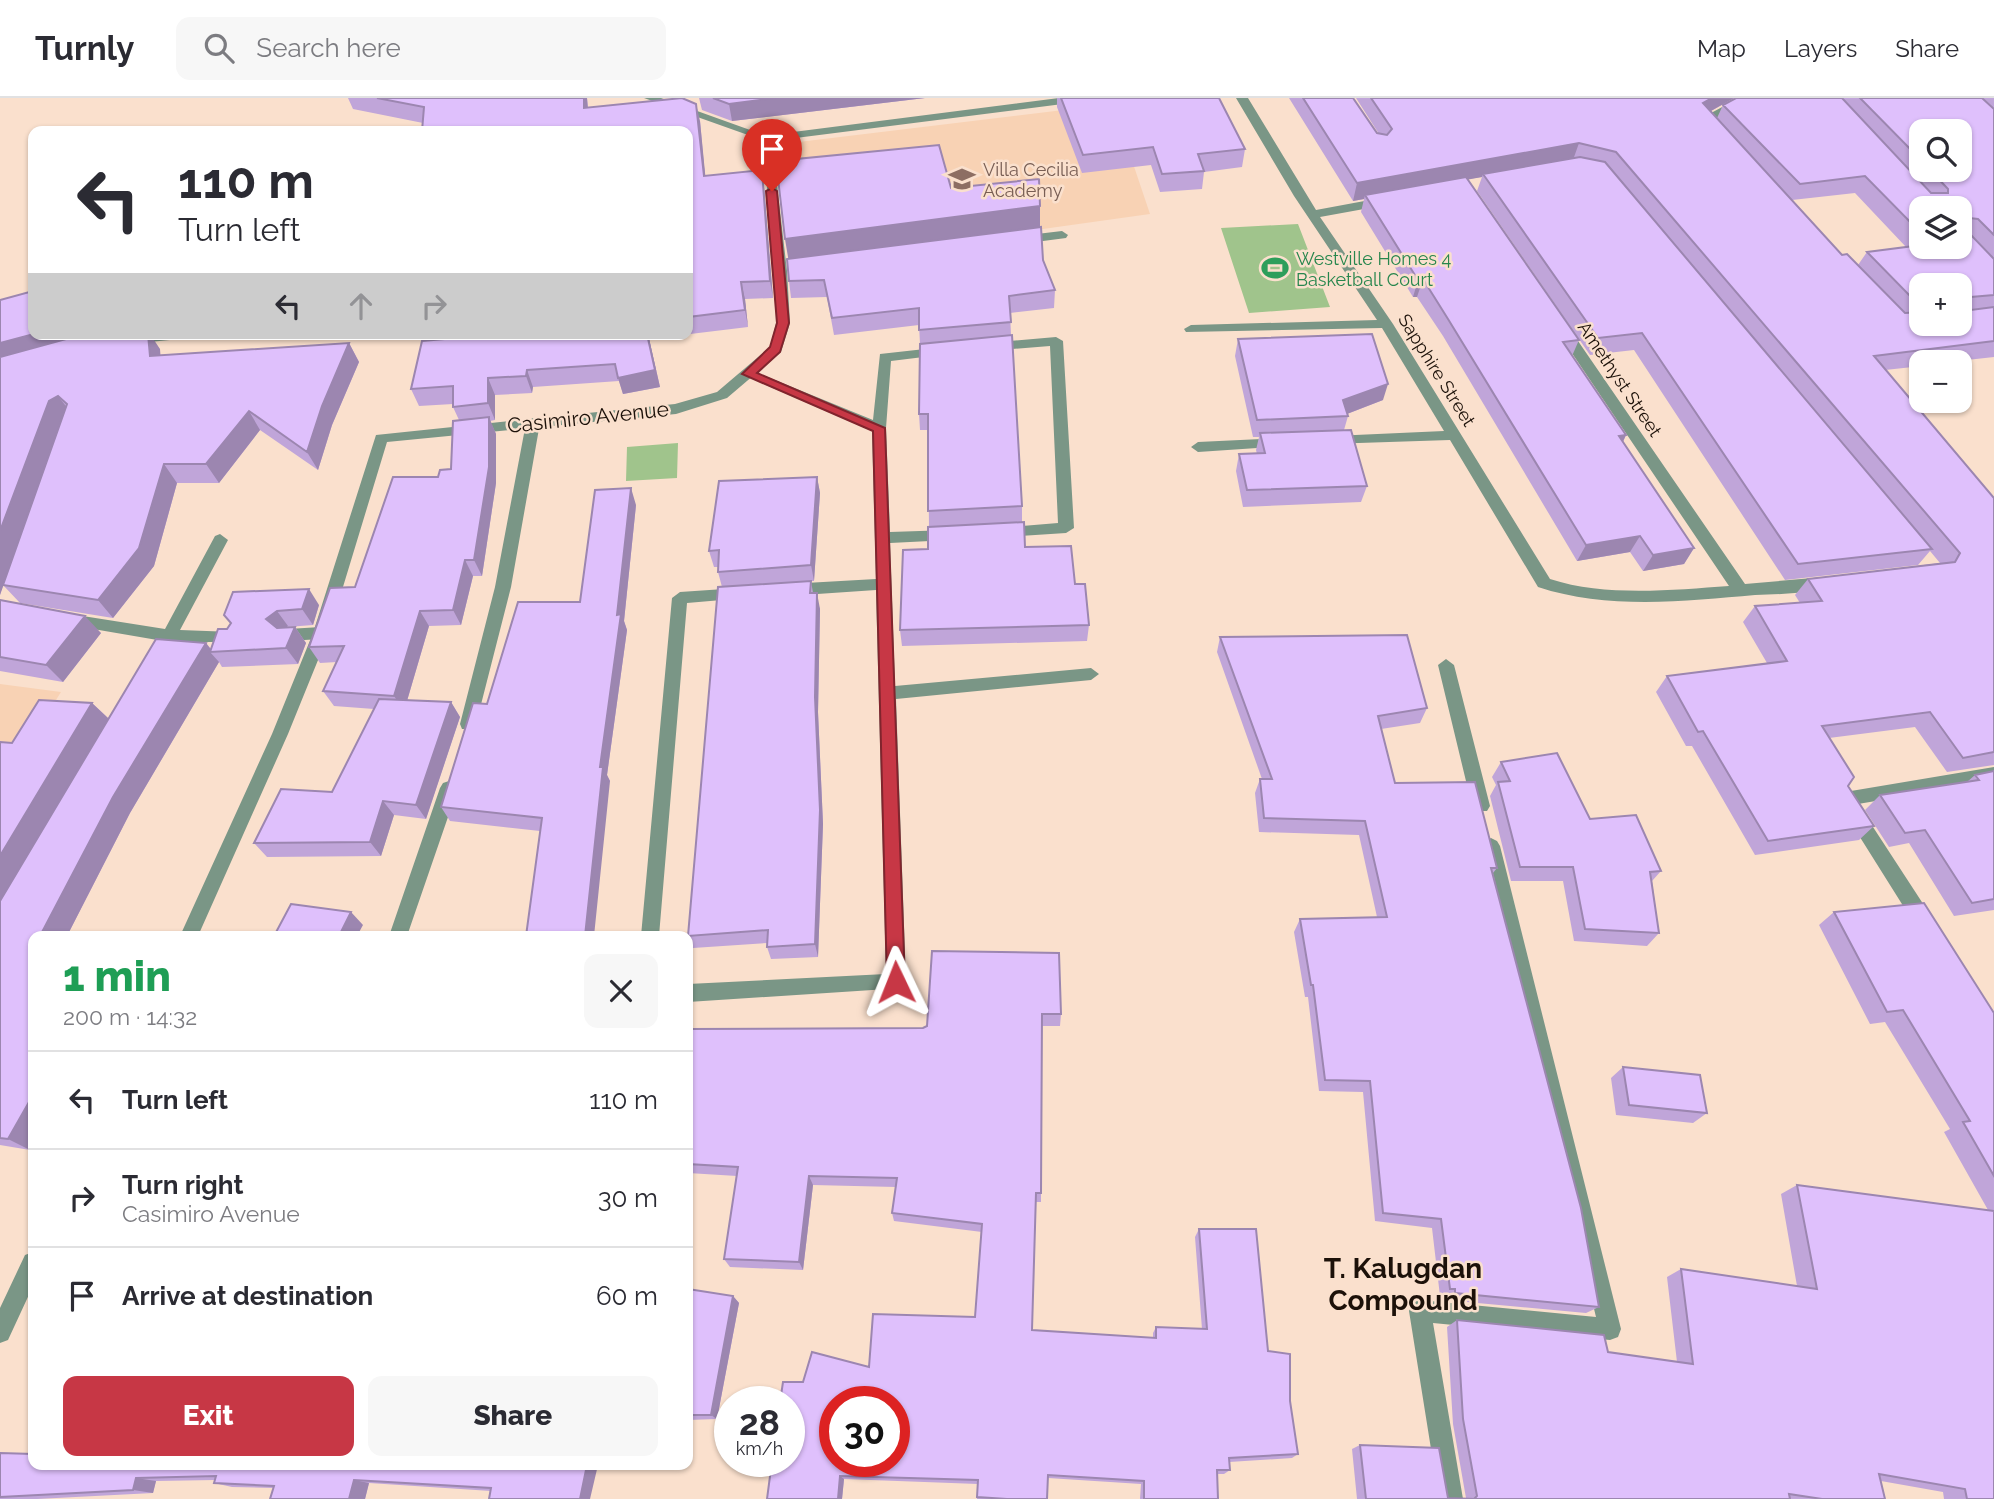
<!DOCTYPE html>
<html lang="en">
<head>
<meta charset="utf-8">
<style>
	body { margin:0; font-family:Raleway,sans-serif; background:#f7f7f7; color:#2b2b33; height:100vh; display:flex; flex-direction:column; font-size:26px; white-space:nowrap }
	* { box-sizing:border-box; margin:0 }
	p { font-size:23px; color:#7c7c81 }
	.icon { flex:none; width:38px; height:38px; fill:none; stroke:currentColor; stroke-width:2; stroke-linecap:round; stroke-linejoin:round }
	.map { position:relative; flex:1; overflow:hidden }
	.panel { position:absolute; left:28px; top:833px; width:665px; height:539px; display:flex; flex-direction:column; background:#fff; border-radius:14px; box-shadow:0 2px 5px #0004 }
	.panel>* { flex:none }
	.top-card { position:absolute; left:28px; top:28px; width:665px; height:214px; border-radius:14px; box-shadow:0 2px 5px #0004; background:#fff; color:#2b2b33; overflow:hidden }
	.fabs { position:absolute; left:1909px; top:21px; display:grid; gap:14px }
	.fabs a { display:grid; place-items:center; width:63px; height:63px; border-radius:14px; background:#fff; box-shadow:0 2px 5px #0004; font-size:35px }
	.speed { position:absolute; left:714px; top:1288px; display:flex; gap:14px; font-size:35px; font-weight:700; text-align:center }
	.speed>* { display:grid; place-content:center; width:91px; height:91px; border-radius:50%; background:#fff; box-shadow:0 2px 5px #0004; line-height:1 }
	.speed small { font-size:18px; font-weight:400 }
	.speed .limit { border:10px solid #d22; background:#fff; color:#111 }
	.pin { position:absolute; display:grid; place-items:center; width:60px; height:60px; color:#fff; margin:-72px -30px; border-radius:50% 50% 50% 0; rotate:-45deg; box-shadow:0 0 7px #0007 }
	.pin .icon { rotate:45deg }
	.me { position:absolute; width:77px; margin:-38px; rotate:358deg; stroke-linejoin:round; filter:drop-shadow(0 0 5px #0008) }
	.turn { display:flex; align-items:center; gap:24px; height:147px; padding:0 35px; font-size:32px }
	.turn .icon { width:91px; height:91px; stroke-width:2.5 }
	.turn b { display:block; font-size:49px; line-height:60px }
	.lanes { display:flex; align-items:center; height:66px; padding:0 35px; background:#0003; justify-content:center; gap:35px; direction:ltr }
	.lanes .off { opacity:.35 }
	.round { display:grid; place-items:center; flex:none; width:74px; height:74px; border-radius:14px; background:#f7f7f7 }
	.summary { display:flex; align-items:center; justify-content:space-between; height:119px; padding:0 35px }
	h1 { font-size:42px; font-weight:800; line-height:52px; color:#1e9e55 }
	.button { display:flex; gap:14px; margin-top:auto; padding:14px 35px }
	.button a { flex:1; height:80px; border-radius:14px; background:#c73745; color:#fff; font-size:28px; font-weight:800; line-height:80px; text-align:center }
	.button a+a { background:#f7f7f7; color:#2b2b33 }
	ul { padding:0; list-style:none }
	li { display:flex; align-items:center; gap:21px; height:98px; padding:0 35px; border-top:2px solid #e1e1e2 }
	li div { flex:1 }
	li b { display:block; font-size:26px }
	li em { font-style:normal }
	header { display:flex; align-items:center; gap:42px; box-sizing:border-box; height:98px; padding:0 35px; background:#fff; border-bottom:2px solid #e1e1e2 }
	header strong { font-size:33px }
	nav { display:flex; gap:38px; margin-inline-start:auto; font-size:24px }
	.search { width:490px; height:63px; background:#f7f7f7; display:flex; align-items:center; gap:18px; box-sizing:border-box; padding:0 24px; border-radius:14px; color:#7c7c81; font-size:26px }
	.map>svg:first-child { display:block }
	.built { fill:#f8d2b4 }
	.green { fill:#a0c48c }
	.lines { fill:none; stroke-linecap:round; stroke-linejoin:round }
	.minor { fill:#7a9686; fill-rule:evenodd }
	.tertiary { fill:#7a9686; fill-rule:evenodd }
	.wall { fill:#c0a5d9; fill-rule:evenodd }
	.shaded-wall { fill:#9c86b0 }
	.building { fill:#dfc0fc; stroke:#9c86b0; stroke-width:2; fill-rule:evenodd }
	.route { fill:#c73745; stroke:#81242d; stroke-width:2 }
	.labels { text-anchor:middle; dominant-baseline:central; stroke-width:5; stroke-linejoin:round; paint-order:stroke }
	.far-education-label { font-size:18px; fill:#785e54; stroke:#fae0cd; text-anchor:start }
	.far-leisure-label { font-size:18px; fill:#27864d; stroke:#fae0cd; text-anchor:start }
	.far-street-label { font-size:18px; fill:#1c1109; stroke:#fae0cd }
	.street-label { font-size:21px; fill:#1c1109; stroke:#fae0cd }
	.near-neighbourhood-label { font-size:28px; font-weight:bold; fill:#1c1109; stroke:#fae0cd }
</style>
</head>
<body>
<header>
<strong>Turnly</strong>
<div class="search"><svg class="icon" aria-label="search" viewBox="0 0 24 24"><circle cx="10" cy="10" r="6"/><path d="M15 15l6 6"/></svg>Search here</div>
<nav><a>Map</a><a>Layers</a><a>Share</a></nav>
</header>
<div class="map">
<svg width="1994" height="1401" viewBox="0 0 1994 1401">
	<rect width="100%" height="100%" fill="#fae0cd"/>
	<path class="built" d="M1113,6L1150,116L793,166L782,46Z
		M0,586L61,594L0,692Z"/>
	<path class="green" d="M1298,126L1330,209L1249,215L1221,130Z
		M678,345L677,380L626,383L627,349Z"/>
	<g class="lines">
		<path class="minor" d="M644,0H661L772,40L762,42Z
			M1236,0H1248L1316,112L1386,99L1392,103L1386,107L1320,119L1393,226L1550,481C1605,499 1672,492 1729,488L1555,230L1562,226L1567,227L1745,486L1824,479L1832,485L1830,489C1807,496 1779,496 1755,497C1687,503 1607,512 1538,489L1450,342L1328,346L1326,343L1333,338L1444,333L1382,230L1186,234L1184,231L1191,227L1377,222L1294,98Z
			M1739,0H1754L1711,23L1716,29L1714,31H1706L1698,22Z
			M1062,133L1068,137L1066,140L1020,146L1014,142L1020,138Z
			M144,236H197L190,240L129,246L122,242L124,239Z
			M1056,239L1063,243L1074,430L1066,435L1002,439L994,434L997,430L1058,425L1050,248L988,253L981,249L988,245Z
			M943,249L950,253L948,256L891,263L886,330L890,434L950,432L958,437L950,442L890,445L895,588L1091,570L1099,576L1091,582L896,601L906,884L903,890L688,904V886L886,876L876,492L788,498L780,492L788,486L876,481L872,333L741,276L743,273H753L873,322L880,256Z
			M533,320L540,325L511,489L476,626L474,631H462L460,626L495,489L526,325Z
			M1281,340L1288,345L1286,348L1198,354L1191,349L1198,344Z
			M220,436L228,442L180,532L233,534L241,540L239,544H169L64,526L62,522L70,516L165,531L215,438Z
			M739,490L747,496L745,500L687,505L659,838H641L672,500L680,494Z
			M321,529L329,535L321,541L288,543L280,537L288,531Z
			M1446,561L1454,567L1490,708L1487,713H1475L1472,708L1438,567Z
			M1994,669V683L1858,706L1931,818L1933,824L1931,830L1924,832L1917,830L1836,701L1839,696L1845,694Z
			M449,683L455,685L458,690L407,838H389L440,690L443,685Z
			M1491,740L1497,743L1500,748L1621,1231L1618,1239L1610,1242L1433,1225L1463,1401H1439L1409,1213L1412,1205L1420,1202L1596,1219L1482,748L1485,743Z"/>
		<path class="tertiary" d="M1059,0H1092L1086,3L772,43L787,173L790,225L781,254L727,300L676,316L387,344L329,535L288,636L198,838H180L272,636L313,535L376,337L675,306L717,294L770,249L776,225L775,173L762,38Z
			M33,1154V1188L8,1242L0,1245V1210L25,1157Z"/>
	</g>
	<path class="wall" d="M348,0H587L588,9L700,23L705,78L762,72L764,89L773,200L745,201L748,229L649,241L660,289L623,296L619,283L533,289L532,295L495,297V322L490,323L496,336V385L482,478H473L461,527L429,528L407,603L451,604L460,619L426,721L394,717L381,758L267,759L254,745L332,694L374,611L334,608L323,593L337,564L320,565L309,549L438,379L451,371L459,322L453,309V306L419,308L411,291L444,241L445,236H688V33L423,25L353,11Z
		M699,0H925L732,23L702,12Z
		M1057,0H1219L1245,51L1242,69L1204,74L1202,91L1160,94L1151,67L1082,75L1057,9Z
		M1289,0H1353L1377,35L1379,36L1356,0H1734L1711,13L1717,20L1723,7L1736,0H1994V259L1949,264H1922V268L1885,272L1994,400V667L1947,674L1915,629L1829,640L1848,688L1874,728L1859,742L1755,757L1692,648H1686L1656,594L1667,578L1767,565L1743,524L1755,508L1800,505L1795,497L1808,481L1940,465L1930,453L1918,467L1785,482L1634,252L1590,257L1477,93L1482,79L1468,81L1579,242L1572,258L1626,337L1623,344L1694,450L1684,466L1643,473L1630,454L1577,463L1443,238L1417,199H1413L1361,114L1364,101L1353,103ZM1922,33L1960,72H1922ZM1855,95L1906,149L1867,154L1858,167L1842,157L1792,102ZM1922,110L1960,149H1922ZM1922,187L1960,226H1922Z
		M951,90L1040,129L1043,162L1055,192L1054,210L1010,215L1011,237L1022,408V424L1025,449L1075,486L1089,527L1087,543L902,548L900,532L928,451L929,429L928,332H920L919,316L920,246L919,227L834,237L827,199L791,200L789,183Z
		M0,202L87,238L160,251V257L349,245L359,264L332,327L318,372L260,332L219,385H177L154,468L113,520L20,505L3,487L0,497Z
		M1238,241L1383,302L1347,316L1348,318L1344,332L1367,388L1361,404L1243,409L1236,373L1239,356H1257L1256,352L1259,339H1253L1235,258Z
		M817,379L820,395L814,483H811L813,495L820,511L818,614L823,726L818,859L771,861L767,849V845L693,850L688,838L722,489L718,474V469H714L709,453Z
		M636,407L624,523L627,532L607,677L610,683L540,733L450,723L441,709L487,606L580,504Z
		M0,502L101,535L63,584L0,573Z
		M319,507L313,527L287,529H295L306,545L298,566L222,569L219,564L130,715L67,838H33V1047L30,1052L0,1047V644L12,645L92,605L109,621L206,545L211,551L231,526L224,517Z
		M1220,539L1427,610L1420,625L1381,631L1395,685L1497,770L1493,775L1599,1209L1586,1215L1445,1202V1198H1440L1432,1130L1375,1123L1363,994L1319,993L1308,899H1305L1294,834L1300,821L1377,819L1359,737L1259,734L1255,695L1260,681H1262L1217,554Z
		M1501,664L1590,721L1661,773L1652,783L1659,835L1647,848L1574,843L1563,783H1511L1490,698L1496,687L1492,679Z
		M1994,673V812L1954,818L1909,745L1889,749L1865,712L1880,697L1967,684L1975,677Z
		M1834,814L1994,915V1401H1944L1943,1394L1881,1383L1885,1401H1357L1352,1351L1360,1347L1448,1400H1466L1453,1326L1447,1229L1457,1222L1608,1254L1677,1264L1667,1179L1681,1171L1797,1188L1781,1096L1797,1087L1988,1112L1944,1034L1950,1031L1885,924L1870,926L1819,827Z
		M932,853L1061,916L1060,928H1042L1041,1095V1104H1036L1032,1232L1153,1240V1235L1156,1229L1202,1231L1195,1139L1199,1131L1268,1253L1290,1303L1298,1356L1292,1360L1229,1364L1230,1372L1224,1376H1217L1218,1401H1140L1141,1386L1048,1380L1047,1401H977L978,1386L844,1381L842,1401H767L803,1284L869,1269L975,1219L982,1134L894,1123L892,1115L896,1089L813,1087L803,1172L730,1169L724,1161L737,1078L688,1075V931L923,930L927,928Z
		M1623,969L1707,1015L1693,1025L1616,1017L1611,980Z
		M688,1191L733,1198L739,1205L717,1321L688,1322Z
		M0,1355L598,1367L491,1393L369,1385L365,1401H270L274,1390L232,1389L214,1385L215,1382L156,1383L153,1395L37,1401H0Z"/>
	<path class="shaded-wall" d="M584,0H587L589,27L584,10Z
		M775,0H925L732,23L729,6Z
		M1712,0H1734L1695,22L1703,5Z
		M696,6L700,23L707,95L704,78Z
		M1579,45L1573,62L1483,76L1482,79L1367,100L1365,97L1364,101L1353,103L1357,85Z
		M762,72L764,89L773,200L770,183Z
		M1040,108V133L789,165L785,141Z
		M1423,181L1417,199H1413L1418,182Z
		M741,184L745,201L748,229L745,212Z
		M34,236H86L88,245L0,268V245Z
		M148,236H150L160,251L162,277L150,258Z
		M648,236L660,289L623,296L618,280Z
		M349,245L359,264L332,327L318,372L307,354L322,308Z
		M527,272L533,289L532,295L526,278Z
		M488,280L495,297V322L488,305Z
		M1388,286L1383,302L1339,319L1343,302Z
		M58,298L72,316L63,322L0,497V433L49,303Z
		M249,313L260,332L219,385L206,366Z
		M489,319L496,336V385L482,478L474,462Z
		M1626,337L1618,354L1619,338Z
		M164,366L177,385L154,468L113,520L98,502Z
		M817,379L820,395L814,483L811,467Z
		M631,390L636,407L624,523L627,532L607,677L610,683L594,838H585L600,669Z
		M1640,438L1630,454L1577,463L1586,447Z
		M1694,450L1684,466L1643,473L1653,457Z
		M465,462L473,478L461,527L453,512Z
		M309,491L319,507L313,527L302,511Z
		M817,495L820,511L818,614L823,726L818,859L815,846V599Z
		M277,513L288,528L277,537L266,521Z
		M420,513L429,528L404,613L394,598Z
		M85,518L101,535L63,584L46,567Z
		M295,529L306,545L298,566L286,550Z
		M206,545L212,553L210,554L219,564L130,715L67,838H40L113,699Z
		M451,604L460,619L426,721L416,707Z
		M92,605L109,621L0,807V758Z
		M383,703L394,717L381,758L370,744Z
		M351,814L363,827L357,838H339Z
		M33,997V1047L30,1052L8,1041Z
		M809,1078L813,1087L803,1172L799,1164Z
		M733,1198L739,1205L717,1321L711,1317Z
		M587,1367H598L590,1401H580Z
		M840,1378L844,1381L842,1401H838Z
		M136,1380L156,1383L153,1395L133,1392Z
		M354,1382L369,1385L365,1401H349Z"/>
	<path class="building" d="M377,0H584V10L682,0L696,6L704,78L762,72L770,183L741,184L745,212L688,219V33H422L424,9Z
		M713,0H775L729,6Z
		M1061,0H1219L1245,51L1198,56L1204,73L1162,76L1153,49L1083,57Z
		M1303,0H1353L1377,35L1387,37L1392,31L1371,0H1712L1703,5L1842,157L1847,156L1905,215L1922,214V226H1960V187H1922V202H1914L1867,154L1922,147V149H1960V110H1922V136L1865,78L1800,86L1723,7L1736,0H1842L1931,95H1948V91L1930,72H1960V33H1922V63L1860,0H1982L1994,11V137L1978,121L1970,120L1968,134L1994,161V197L1971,199L1968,208L1971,212L1994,209V243L1874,258L1994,400V654L1963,660L1930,614L1822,628L1854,679L1848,688L1874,728L1768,743L1703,633L1698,634L1667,578L1787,563L1755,508L1822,503L1808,481L1955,464L1960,455L1616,54L1579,45L1357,85Z
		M939,47L951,90L1039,81L1040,108L785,141L776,63Z
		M1580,59L1605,64L1932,451L1798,466L1642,235L1598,240L1483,76Z
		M1466,79L1579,242L1563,244L1626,337L1619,338L1694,450L1653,457L1640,438L1586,447L1448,221L1423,181L1418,182L1365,97Z
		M1041,129L1043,162L1055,192L1009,198L1011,224L919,232V210L832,220L824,182L789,183L787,161Z
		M33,193V236H34L0,245V202Z
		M102,236H148L150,258L349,245L322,308L307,354L249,313L206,366H164L139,450L98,502L3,487L67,306L58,298L49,303L0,433V259L77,238Z
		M445,236H647L655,272L618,280L615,266L527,272L526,278L488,280V305L453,309V288L411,291L422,243L444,241Z
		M1372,236L1388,286L1343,302L1348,318L1257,322L1238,241Z
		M1012,237L1022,408L928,413V316H919L920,246Z
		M489,319V369L474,462H465L453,512L420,513L394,598L323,593L344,548L309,549L330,490L355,489L393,379H438L440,372L451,371L453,323Z
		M1351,332L1367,388L1247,392L1239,356L1265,355L1260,335Z
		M817,379L811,467L718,474L719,452L709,453L719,383Z
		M631,390L617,517L621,516L600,669H603L585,838H526L542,720L441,709L473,605L487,606L518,504H580L595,392Z
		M1024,424L1025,449L1071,448L1075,486H1085L1089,527L900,532L903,452L928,451V429Z
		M811,483L810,495H817L815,599L820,712L815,846L767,849L768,832L688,838L718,489Z
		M309,491L302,511L277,513L266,521L277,530L295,529L286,550L210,554L218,531H227L231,525L224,517L233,494Z
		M0,502L85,518L46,567L0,559Z
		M1407,537L1427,610L1378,618L1395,685L1475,684L1497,770H1491L1581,1110L1599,1209L1455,1195V1191H1450L1441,1121L1383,1115L1370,983L1325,982L1313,887H1311L1300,821L1387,819L1365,723L1264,720L1260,681H1272L1220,539Z
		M156,541L206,545L113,699L40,838H33V997L8,1041L0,1040V803Z
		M379,601L451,604L416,707L383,703L370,744L254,745L281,691L332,694Z
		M39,602L92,605L0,758V644L12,645Z
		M1557,655L1590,721L1636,717L1661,773L1650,774L1659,835L1585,831L1573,769H1520L1498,684L1510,683L1501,664Z
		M1994,673V801L1972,805L1925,732L1905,735L1880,697L1979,682L1975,677Z
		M1924,805L1994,915V1078L1963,1024L1970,1023L1903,912L1887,914L1834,814Z
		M291,806L351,814L339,838H274Z
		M932,853L1059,855L1061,916H1042L1041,1095H1036L1032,1232L1156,1240V1229L1207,1231L1199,1131H1256L1268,1253L1290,1256V1303L1298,1356L1229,1360L1230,1372H1217L1218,1401H1144V1383L1048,1377L1047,1401H1007L977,1399L978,1382L840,1378L838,1401H767L772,1363H789V1304H780L783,1284H803L812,1254L869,1269L873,1216L975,1219L982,1126L892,1115L897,1080L809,1078L799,1164L724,1161L738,1069L688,1066V931L923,930L927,928ZM835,1304H894V1363H835Z
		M1623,969L1700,977L1707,1015L1629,1007Z
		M1797,1087L1994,1113V1401H1967L1965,1391L1879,1376L1885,1401H1822L1789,1396L1790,1401H1366L1360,1347L1439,1350L1448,1400L1474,1401L1477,1398L1463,1321L1457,1222L1604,1237L1608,1254L1693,1266L1681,1171L1817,1191Z
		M688,1191L733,1198L711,1317H688Z
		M0,1355L33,1356V1367H587L580,1401H489L491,1390L354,1382L349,1401H270L274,1388L214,1385L216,1378L136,1380L133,1392L0,1399Z"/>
	<path class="route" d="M772,90L777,93L789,225L780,254L757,275L885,330L905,884L896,892L887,884L873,333L742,276L770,249L777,225L766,93Z"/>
	<defs>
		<g id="school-bare" transform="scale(2.1)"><path d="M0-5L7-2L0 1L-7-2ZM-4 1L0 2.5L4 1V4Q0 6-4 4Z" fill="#8d6e63" stroke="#fae0cd" stroke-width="2.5" paint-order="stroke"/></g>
		<g id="stadium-bare" transform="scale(2.1)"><path d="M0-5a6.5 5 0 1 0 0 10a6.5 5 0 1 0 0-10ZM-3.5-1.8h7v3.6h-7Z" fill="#2e9e5b" stroke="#fae0cd" stroke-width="2.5" paint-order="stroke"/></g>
	</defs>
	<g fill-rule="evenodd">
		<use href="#school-bare" x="962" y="81"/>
		<use href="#stadium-bare" x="1275" y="170"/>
	</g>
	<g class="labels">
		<g class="far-education-label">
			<text x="983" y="71">Villa Cecilia<tspan x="983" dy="21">Academy</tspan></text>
		</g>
		<g class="far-leisure-label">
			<text x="1296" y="160">Westville Homes 4<tspan x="1296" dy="21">Basketball Court</tspan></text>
		</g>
		<g class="far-street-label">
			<text transform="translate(1437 272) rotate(58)">Sapphire Street</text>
			<text transform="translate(1620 281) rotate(56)">Amethyst Street</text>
		</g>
		<g class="street-label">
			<text transform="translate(588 319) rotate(-6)">Casimiro Avenue</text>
		</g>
		<g class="near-neighbourhood-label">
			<text x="1403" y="1170">T. Kalugdan<tspan x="1403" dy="32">Compound</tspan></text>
		</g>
	</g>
</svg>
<div class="fabs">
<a><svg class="icon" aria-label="search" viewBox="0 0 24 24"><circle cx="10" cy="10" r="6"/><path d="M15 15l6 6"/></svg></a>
<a><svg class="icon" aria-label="layers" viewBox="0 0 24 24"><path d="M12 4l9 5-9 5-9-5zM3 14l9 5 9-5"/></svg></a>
<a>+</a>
<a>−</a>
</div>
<div class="speed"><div>28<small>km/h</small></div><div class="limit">30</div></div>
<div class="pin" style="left:772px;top:93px;background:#d93025"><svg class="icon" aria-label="arrive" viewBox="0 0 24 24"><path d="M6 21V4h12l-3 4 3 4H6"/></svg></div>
<svg class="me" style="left:896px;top:884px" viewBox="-20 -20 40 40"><path d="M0-17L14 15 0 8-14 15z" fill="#c73745" stroke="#fff" stroke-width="4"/></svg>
<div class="top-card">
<div class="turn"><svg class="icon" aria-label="left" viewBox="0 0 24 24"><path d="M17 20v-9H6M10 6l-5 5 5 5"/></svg><div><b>110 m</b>Turn left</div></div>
<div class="lanes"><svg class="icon" aria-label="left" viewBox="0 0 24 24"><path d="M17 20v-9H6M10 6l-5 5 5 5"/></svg><svg class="icon off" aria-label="ahead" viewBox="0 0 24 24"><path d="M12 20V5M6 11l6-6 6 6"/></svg><svg class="icon off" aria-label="right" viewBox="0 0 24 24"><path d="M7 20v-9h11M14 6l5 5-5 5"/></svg></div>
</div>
<section class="panel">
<div class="summary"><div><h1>1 min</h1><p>200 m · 14:32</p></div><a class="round"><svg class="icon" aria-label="close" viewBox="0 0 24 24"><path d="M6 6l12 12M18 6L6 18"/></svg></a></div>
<ul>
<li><svg class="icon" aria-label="left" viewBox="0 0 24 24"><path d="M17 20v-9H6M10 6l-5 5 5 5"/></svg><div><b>Turn left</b></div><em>110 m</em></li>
<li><svg class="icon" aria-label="right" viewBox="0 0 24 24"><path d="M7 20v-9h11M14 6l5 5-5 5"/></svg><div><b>Turn right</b><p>Casimiro Avenue</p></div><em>30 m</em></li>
<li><svg class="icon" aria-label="arrive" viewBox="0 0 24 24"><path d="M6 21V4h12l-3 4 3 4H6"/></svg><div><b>Arrive at destination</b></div><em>60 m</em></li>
</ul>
<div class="button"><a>Exit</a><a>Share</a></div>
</section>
</div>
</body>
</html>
